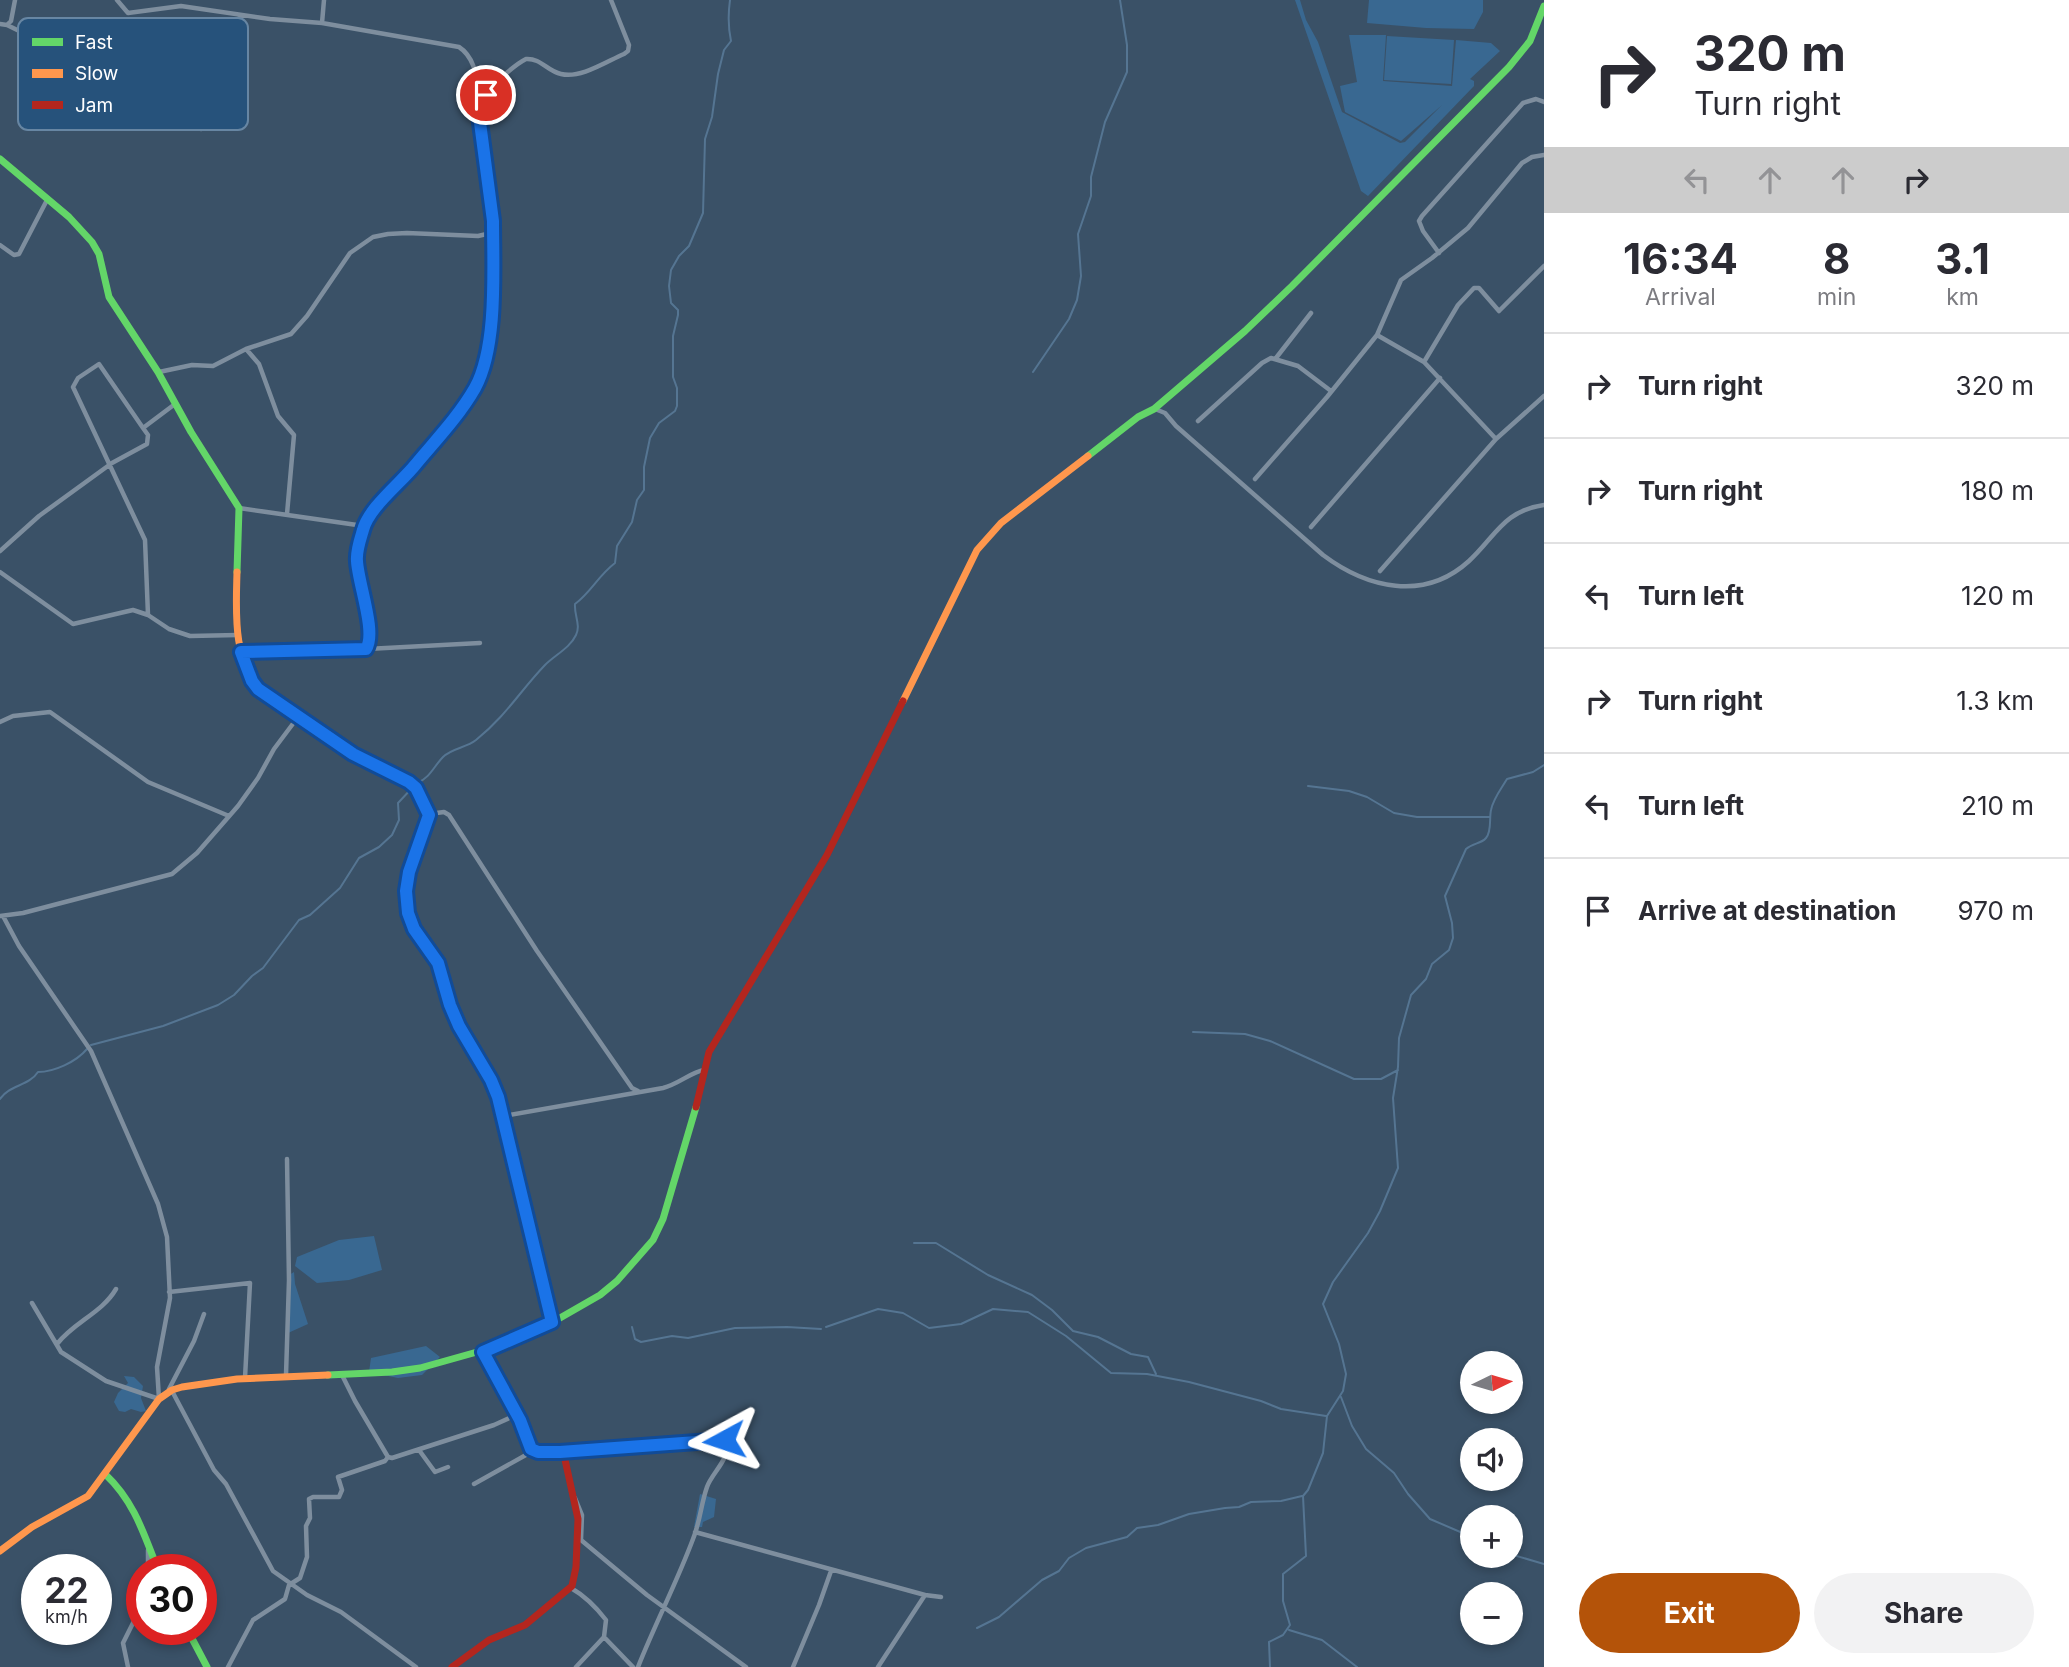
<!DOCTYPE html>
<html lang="en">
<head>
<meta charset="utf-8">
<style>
	body { margin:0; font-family:Inter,sans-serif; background:#f2f2f3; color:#2b2b33; height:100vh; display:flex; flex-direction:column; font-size:26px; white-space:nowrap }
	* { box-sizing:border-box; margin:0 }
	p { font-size:23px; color:#7c7c81 }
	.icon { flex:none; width:38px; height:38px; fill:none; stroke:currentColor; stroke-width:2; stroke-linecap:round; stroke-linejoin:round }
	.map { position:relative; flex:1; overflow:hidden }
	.drawer { display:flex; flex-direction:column; background:#fff; width:525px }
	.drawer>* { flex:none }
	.top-card { background:#fff; color:#2b2b33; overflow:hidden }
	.needle { width:46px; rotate:85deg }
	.buttons { position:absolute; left:1460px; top:1351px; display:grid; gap:14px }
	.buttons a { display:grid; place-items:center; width:63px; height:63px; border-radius:50%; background:#fff; box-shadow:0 4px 10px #0003; font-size:35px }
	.speed { position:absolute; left:21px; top:1554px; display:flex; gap:14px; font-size:35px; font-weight:700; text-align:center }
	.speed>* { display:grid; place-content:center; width:91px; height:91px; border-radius:50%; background:#fff; box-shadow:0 4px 10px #0003; line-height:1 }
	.speed small { font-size:18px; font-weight:400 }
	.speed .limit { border:10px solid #d22; background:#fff; color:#111 }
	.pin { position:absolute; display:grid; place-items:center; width:60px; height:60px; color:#fff; margin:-30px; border:4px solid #fff; border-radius:50%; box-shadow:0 2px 7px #0007 }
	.me { position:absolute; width:77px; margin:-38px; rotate:265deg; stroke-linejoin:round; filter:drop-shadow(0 0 5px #0008) }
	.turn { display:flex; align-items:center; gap:24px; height:147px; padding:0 35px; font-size:32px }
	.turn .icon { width:91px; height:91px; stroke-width:2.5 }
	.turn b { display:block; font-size:49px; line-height:60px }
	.lanes { display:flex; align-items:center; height:66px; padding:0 35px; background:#0003; justify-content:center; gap:35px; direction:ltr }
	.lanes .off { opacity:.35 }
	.eta { display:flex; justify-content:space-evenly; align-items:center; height:119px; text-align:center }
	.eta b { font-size:42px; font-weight:700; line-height:49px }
	.primary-button { display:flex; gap:14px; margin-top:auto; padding:14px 35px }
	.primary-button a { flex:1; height:80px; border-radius:42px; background:#b45309; color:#fff; font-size:28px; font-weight:700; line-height:80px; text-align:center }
	.primary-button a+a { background:#f2f2f3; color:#2b2b33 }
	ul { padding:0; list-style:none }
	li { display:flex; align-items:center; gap:21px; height:105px; padding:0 35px; border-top:2px solid #e1e1e2 }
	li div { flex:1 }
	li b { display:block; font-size:26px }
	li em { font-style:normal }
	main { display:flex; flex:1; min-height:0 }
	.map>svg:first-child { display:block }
	.green { fill:#396891 }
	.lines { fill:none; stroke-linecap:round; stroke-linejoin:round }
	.stream { stroke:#557592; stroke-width:2 }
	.street { stroke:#7e8e9e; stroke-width:4.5 }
	.fast { stroke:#63d668; stroke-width:7 }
	.slow { stroke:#ff974d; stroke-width:7 }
	.jam { stroke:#b3261e; stroke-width:7 }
	.route-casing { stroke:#114b97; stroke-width:18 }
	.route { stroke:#1a73e8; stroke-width:12 }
	.key { fill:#26527b; stroke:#6786a3; stroke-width:2 }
	.key-label { font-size:19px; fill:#fff }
</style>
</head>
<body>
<main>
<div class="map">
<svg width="1544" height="1667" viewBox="0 0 1544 1667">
	<rect width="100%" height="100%" fill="#3a5167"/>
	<path class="green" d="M1295,0H1300L1306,20L1318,42L1342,112L1400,143L1405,142L1442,105L1401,141L1345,112L1340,86L1357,82L1349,35H1386L1383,81L1452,86L1456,40L1491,43L1500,51L1470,79L1474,81V86L1368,196L1361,191Z
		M1369,0H1483V12L1474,29L1426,28L1367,23Z
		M1387,36L1454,40L1451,84L1384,80Z
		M374,1236L382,1270L349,1280L317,1283L295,1266L297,1257L339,1240Z
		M294,1272L295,1284L308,1324L288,1333L289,1275Z
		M426,1346L440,1357L422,1375L398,1378L369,1372L371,1358Z
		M124,1376L134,1377L143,1386L141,1398L146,1411L141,1412L131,1409L125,1412L119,1411L114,1402L118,1393L128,1383Z
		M700,1494L716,1499L714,1517L703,1522L702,1527H694Z"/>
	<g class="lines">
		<path class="stream" d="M1033,372L1069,319L1077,300L1081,276L1078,234L1091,196V177L1105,122L1127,72V45L1120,0
			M417,783C430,778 434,766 443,757C452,748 466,748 476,740C506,716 520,691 545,665C555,655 570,648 576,635C581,625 574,615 575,604C591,592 598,576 615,563L617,546L632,522L637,500L644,490V467L650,438L659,423L675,411L677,406V388L673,377V336L678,315V310L671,303L669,286L671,270L679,256L689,246L703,213L705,139L712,117L718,74L724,50L731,41C728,27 728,14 730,0
			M1308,786L1349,791L1367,797L1394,813L1417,817H1489
			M1193,1032L1245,1034L1270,1041L1354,1079H1381L1398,1070
			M91,1045L163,1026L218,1005L234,995L252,976L263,968L299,920L310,915L340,888L359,858L379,847L392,835L399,820L398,803L413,787
			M0,1099C9,1085 29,1086 38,1072C54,1072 76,1062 87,1049
			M914,1243H936L988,1275L1032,1295L1052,1310L1073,1331L1098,1337L1131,1354L1148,1357L1156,1374
			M632,1327L635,1339L641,1342L672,1336L688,1338L735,1328L787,1327L821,1329
			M826,1327L878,1309L903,1313L929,1328L961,1324L993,1309L1028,1312L1066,1336L1111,1373L1147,1374L1189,1382L1261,1401L1281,1409L1326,1416
			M1341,1397L1352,1426L1366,1449L1394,1473L1408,1494L1430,1519L1472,1537
			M1510,1554L1544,1564
			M977,1628L999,1617L1042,1580L1059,1571L1069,1558L1086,1548L1127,1537L1137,1528L1158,1525L1189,1514L1225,1508L1239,1507L1251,1502L1281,1501L1302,1496
			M1289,1630L1322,1640L1357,1667
			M1270,1667L1269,1642L1283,1635L1290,1625L1283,1601V1574L1306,1556L1303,1496L1308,1490L1323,1453L1327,1416L1343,1391L1346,1374L1339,1344L1323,1304L1333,1282L1368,1233L1380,1211L1398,1168L1393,1098L1398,1067L1399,1038L1411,995L1426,979L1432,964L1449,950L1453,938L1452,923L1445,896L1466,849C1473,843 1481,844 1486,838C1492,831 1489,819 1491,810C1493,799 1501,789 1507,779L1533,772L1544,765"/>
		<path class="street" d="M117,0L128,13L181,6L270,19L322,23L459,47C476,58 477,81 481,100
			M322,23L324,0
			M0,24L7,25L11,21L15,0
			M7,25L60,51L99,65
			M24,66L46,75L134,101L201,129L220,86L231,85L240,15
			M0,245L14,255L19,254L47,200
			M1439,253L1423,231L1419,221L1422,216L1523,103L1536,99L1544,102
			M1377,335L1424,362L1496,439
			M246,349L259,364L278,416L294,435L287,514
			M1276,358L1311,313
			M1424,362L1458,305L1474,288H1479L1499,311L1544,266
			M159,372L192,365L213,366L246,349L291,334L307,316L350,253L373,237L388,234L407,233L478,236L491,233L493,221C490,199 473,117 481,101C487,89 514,65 526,59C541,58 547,71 561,74C581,79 607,61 624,54L628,51L629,45L611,0
			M1155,409L1165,413L1176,426L1323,555C1367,588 1424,602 1469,561C1496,536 1503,511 1544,505
			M1198,421L1262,363L1271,358L1298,366L1331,391
			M143,428L99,364L78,378L73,387L145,540L148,615
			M1255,479L1327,397L1377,335L1401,280L1432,258L1468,228L1522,163L1532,157L1544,155
			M239,508L364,526
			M1311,527L1440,378
			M0,551L39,516L112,463L147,444L148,435L143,428L175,404
			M1380,571L1496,439L1544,396
			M0,572L73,624L133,610L148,615L169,629L190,636L238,635
			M367,649L480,643
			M241,652L366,649L370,638L369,622L361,591L357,559L364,526L377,508L456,416L480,377L486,355L493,288L491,233
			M0,722L13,716L50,712L148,782L229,816
			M429,814L444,812L449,815L537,951L632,1088L638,1091
			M0,916L23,913L172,874L197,853L238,806L258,778L274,749L298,717
			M3,916L19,946L91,1051L158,1204L167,1237L170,1298L157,1367L159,1399L106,1381L61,1352L32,1303
			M504,1116L663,1088C679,1084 691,1072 704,1070
			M169,1292L250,1283L245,1378
			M57,1344C74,1322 102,1313 116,1289
			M286,1375L289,1280L287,1159
			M342,1375L355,1401L388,1457L392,1458L494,1425L516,1415
			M169,1389L194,1341L204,1314
			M172,1391L214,1470L226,1484L273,1571L307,1595L341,1612L416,1667
			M419,1450L435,1472L448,1467
			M561,1452L724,1440C734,1456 712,1472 707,1487C701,1504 700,1522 693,1539C677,1582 655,1624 638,1667
			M474,1484L533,1451
			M575,1498L582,1515L581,1540L647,1595L746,1667
			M695,1532L925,1595
			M148,1570V1550
			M571,1588C585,1596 596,1607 606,1620L604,1637L633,1667
			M128,1667L123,1643L134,1621L135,1611L142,1606
			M228,1667L253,1620L285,1599L289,1585L300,1578L307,1557L306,1526L310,1518L309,1499L313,1497H339L342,1490L338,1477L385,1461L388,1457
			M576,1667L604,1637
			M793,1667L819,1605L831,1571
			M878,1667L925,1595L941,1597"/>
		<path class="fast" d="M0,159L69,217L92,242L99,254L109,297L158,372L191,432L239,508L237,572
			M1088,456L1138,417L1154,409L1245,331L1292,286L1509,67L1530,41L1544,6
			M381,768L416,788L429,815L409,872L406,891L408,913L414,929L438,963L450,1005L459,1026L491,1080L522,1197
			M328,1375L392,1372L420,1368L502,1345L553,1322L600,1295L617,1281L653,1240L663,1219L696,1107
			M105,1474C134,1501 144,1534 158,1570
			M187,1629L207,1667"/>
		<path class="slow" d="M237,572C236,613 232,661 263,692L353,754L381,768
			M903,701L977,550L1001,523L1088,456
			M483,1352L520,1420L531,1449L547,1453
			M0,1551L32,1527L88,1496L159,1399L172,1390L182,1387L237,1379L328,1375"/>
		<path class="jam" d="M696,1107L709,1052L827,855L903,701
			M522,1197L553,1322
			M452,1667L489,1640L525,1625L572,1586L576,1567L578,1519L564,1455L547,1453"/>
	</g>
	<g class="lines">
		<g class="route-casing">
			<path id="route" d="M486,95L481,100L479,115L493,221C493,268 498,346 475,388C459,416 436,440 416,464C401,483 369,507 363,530C360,540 356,551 357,561C358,583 377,633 366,649L241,652L252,681L258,689L353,754L409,782L416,788L429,815L409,872L406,891L408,913L414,929L438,963L450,1005L459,1026L491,1080L498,1097L552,1322L483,1352L520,1420L531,1449L538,1452H560L724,1440"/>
		</g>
		<use href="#route" class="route"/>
	</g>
	<rect x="18" y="18" width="230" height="112" rx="10" class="key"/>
	<rect x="32" y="38" width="31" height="8" fill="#63d668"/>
	<rect x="32" y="69" width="31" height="9" fill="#ff974d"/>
	<rect x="32" y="101" width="31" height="8" fill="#b3261e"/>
	<g class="key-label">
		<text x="75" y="49">Fast</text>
		<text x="75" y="80">Slow</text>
		<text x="75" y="112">Jam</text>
	</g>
</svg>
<div class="buttons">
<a><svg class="needle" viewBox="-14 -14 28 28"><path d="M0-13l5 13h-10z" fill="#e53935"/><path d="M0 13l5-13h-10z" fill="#7c7c81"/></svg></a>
<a><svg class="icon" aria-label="sound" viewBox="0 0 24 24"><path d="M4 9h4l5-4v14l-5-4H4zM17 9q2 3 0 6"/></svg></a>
<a>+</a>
<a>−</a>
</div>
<div class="speed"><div>22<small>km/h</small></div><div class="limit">30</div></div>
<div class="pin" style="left:486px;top:95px;background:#d93025"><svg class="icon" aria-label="arrive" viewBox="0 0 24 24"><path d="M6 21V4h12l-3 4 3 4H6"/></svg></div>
<svg class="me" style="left:724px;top:1440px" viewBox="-20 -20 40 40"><path d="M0-17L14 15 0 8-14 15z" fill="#1a73e8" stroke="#fff" stroke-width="4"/></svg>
</div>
<section class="drawer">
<div class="top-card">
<div class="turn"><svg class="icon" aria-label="right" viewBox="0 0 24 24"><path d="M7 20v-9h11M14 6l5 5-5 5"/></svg><div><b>320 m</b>Turn right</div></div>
<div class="lanes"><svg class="icon off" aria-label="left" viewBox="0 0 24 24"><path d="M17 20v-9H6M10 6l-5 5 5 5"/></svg><svg class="icon off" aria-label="ahead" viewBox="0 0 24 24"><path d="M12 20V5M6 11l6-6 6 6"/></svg><svg class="icon off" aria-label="ahead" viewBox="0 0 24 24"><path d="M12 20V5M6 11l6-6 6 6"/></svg><svg class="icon" aria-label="right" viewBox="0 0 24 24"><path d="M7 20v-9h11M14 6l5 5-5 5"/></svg></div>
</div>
<div class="eta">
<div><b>16:34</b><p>Arrival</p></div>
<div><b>8</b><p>min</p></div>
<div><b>3.1</b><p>km</p></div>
</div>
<ul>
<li><svg class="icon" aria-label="right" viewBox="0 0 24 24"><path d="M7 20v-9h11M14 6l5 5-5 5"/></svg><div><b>Turn right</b></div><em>320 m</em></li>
<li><svg class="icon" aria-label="right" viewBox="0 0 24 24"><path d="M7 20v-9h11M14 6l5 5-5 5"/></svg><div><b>Turn right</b></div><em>180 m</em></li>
<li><svg class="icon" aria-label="left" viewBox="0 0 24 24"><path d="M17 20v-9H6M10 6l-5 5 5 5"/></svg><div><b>Turn left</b></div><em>120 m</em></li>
<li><svg class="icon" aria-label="right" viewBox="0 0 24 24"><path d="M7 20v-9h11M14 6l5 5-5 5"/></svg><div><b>Turn right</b></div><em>1.3 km</em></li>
<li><svg class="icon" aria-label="left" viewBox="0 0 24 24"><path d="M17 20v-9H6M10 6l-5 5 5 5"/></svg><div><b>Turn left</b></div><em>210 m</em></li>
<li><svg class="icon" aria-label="arrive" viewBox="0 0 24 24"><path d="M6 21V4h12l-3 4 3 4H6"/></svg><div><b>Arrive at destination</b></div><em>970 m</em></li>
</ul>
<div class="primary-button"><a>Exit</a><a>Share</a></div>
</section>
</main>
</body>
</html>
